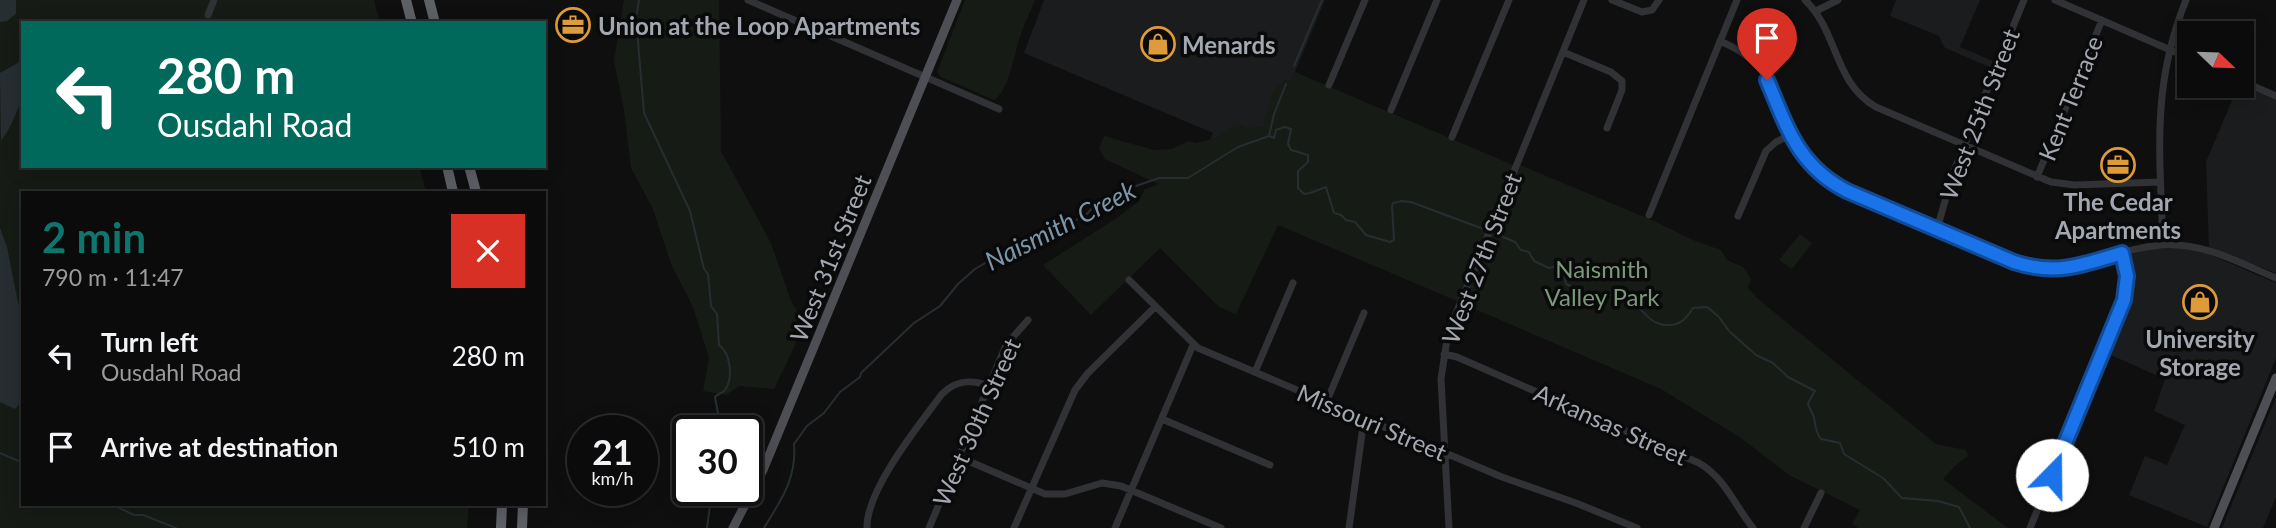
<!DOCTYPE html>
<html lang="en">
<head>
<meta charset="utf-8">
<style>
	body { margin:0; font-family:Lato,sans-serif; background:#19191a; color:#f1f3f6; height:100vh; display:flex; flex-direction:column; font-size:26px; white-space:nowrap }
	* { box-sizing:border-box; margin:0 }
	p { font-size:23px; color:#9a9b9d }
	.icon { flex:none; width:38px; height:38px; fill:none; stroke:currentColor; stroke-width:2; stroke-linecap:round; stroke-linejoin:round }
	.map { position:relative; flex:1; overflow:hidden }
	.details { position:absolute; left:21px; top:191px; width:525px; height:315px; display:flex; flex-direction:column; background:#0b0b0c; border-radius:0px; box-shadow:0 4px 18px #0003,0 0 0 2px #2b2b2d }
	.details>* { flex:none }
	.guide { position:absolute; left:21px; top:21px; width:525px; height:147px; border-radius:0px; box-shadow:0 4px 18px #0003,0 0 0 2px #2b2b2d; background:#00695c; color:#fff; overflow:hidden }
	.needle { width:46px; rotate:113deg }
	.fabs { position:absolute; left:2177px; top:21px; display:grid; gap:14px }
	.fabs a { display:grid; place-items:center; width:77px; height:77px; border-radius:0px; background:#0b0b0c; box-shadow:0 4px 18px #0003,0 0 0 2px #2b2b2d; font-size:35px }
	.speed { position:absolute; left:567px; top:415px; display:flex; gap:14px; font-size:35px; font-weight:700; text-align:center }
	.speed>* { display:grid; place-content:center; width:91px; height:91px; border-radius:50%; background:#0b0b0c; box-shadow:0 4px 18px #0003,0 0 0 2px #2b2b2d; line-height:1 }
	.speed small { font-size:18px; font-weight:400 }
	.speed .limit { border:4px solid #111; border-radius:10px; background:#fff; color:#111 }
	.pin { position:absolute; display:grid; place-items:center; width:60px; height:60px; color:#fff; margin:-72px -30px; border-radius:50% 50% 50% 0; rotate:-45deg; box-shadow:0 0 7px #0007 }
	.pin .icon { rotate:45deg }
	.me { position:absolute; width:77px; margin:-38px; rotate:22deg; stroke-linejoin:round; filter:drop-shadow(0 0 5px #0008) }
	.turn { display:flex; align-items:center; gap:24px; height:147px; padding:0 21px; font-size:32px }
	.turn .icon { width:91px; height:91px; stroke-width:2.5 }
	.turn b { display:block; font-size:49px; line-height:60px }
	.round { display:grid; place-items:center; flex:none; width:74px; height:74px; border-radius:0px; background:#19191a }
	.summary { display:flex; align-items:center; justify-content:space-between; height:119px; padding:0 21px }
	h1 { font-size:42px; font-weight:700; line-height:52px; color:#0f766e }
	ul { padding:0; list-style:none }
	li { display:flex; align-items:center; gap:21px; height:91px; padding:0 21px }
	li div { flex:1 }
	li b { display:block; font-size:26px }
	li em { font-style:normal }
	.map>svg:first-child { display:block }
	.built { fill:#1b1c1d }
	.green { fill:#161b16 }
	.water { fill:#272e32 }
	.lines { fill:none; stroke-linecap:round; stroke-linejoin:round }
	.stream { stroke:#272e32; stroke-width:2 }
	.minor { stroke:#313235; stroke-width:7 }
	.major { stroke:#4d4f54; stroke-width:9 }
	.highway { stroke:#5d6065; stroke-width:10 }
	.route-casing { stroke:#114b97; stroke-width:18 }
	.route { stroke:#1a73e8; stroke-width:12 }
	.labels { text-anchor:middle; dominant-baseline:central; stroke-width:7; stroke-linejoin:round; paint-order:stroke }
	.poi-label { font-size:24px; font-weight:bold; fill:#a2a7b0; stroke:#0a0a0b; text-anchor:start }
	.street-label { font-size:24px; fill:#a2a7b0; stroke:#0a0a0b }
	.park-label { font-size:24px; fill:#7b997a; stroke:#0a0a0b }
	.water-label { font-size:26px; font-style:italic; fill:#7b96a8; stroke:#0a0a0b }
</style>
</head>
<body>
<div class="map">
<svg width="2276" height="528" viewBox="0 0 2276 528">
	<rect width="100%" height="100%" fill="#0f0f10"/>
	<path class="built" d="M1044,0H1325L1238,208L1190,188L1213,133L1024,53Z
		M1896,0H1980L1960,47L1995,62L1992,68L1945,48L1939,36L1890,16Z
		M2242,84L2276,99V273L2209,247L2206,162L2238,86Z
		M2178,248L2206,253L2276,283V358L2207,527L2129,495L2145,456L2167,465L2185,425L2154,411L2165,379L2106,353L2129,292L2128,255L2152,249Z
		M2276,397V497L2263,528H2222Z"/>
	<path class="green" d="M0,0H374L380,23H23V166H419L426,192H23V504H469L467,528H0Z
		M624,0H719L721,151L771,243L791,301L803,320L794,348L774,389L739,386L726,395L703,391L709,358L693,307L671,264L653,209L631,168L624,110L614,61Z
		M965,0H1035C1030,12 1024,25 1020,37C1014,54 1009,91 994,100L941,77L937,72Z
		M1295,72L1513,165L1457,301L1278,225L1236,314L1219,307L1160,248L1091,315L1043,265L1117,218L1139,201L1144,190L1158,184L1105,159L1099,148L1104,136L1154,150L1172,149L1188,141L1196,143L1217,138L1234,125L1240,124L1248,128L1263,127L1273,91L1285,80L1291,81Z
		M1520,165L1654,221L1693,240L1721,250L1727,260L1743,267L1751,279L1748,288L1757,298L1936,444L1966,450L1968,456L1956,465L1943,479L2008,528H1858L1852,524L1860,510L1789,475L1741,438L1661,389L1463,304Z
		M1800,234L1812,243L1792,269L1779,260Z"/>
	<path class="water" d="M0,0H16V14L7,21L0,22Z
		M21,61C30,84 16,121 1,141L0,73Z
		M0,228L7,247L18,303L23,309V400L15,409L0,402Z"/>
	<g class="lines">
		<path class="stream" d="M639,0L636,18L644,113L690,211L704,269L708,274L711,306L717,314L719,345C730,353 734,377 725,390C723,393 718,394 715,397L721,430
			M1294,66L1322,0
			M1269,136L1274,114L1286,84
			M1491,232L1515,242L1521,250L1529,252L1534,261L1549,268L1557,266L1564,273L1566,284C1574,287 1583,295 1590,296C1602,296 1612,293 1623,297C1642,303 1646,325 1667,325C1680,326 1687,318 1693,308L1707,307L1719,317L1729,331L1756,355L1773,363L1788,377L1815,391L1808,403C1809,410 1813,412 1814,418C1816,426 1815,432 1821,439L1840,443L1844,454L1883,478L1902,498L1938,501L1959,507L1970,528
			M0,453L23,463
			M111,504L134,515H143L176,528
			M707,528L712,490
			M764,528C781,500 797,478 794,444L807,426L824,413L840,392L860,377L861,373L914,323L940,306L958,284L975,269L1004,252L1085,216L1095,205L1127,189L1159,178H1188L1238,147L1269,136L1274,138L1276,130L1285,127L1291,129L1288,144L1291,150L1308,155V162L1298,171V188L1304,194L1310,193L1326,187L1334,213L1341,215L1346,220L1355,222L1366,235L1390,242L1394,240L1392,206L1393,203L1402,201L1411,202L1486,230"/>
		<path class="minor" d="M748,0L999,109
			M1612,0L1642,12L1652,10L1659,0
			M1805,0C1839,33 1833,82 1876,107L2051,182L2075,185L2160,182
			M2055,0L2189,58
			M1816,11L1838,0
			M208,15L214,0
			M1720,41C1734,47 1747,54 1757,65C1767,76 1772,90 1777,103C1793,142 1809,171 1847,191L2015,262C2076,283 2105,249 2162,245C2203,242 2240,263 2276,278
			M1563,52L1611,72L1622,81V90L1607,128
			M2242,81L2276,96
			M1329,85L1365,0
			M1391,110L1437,0
			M1452,137L1509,0
			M2037,177L2102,20
			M1649,215L1737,0
			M1738,216L1766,151L1776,142L1790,135
			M1937,229L1953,173L2024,0
			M2163,245C2160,154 2151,87 2186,0
			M1129,280L1198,348L1502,477L1576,503L1637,528
			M1444,354L1457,357L1699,463C1725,478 1735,506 1753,528
			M1255,372L1293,283
			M1326,403L1364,313
			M1162,419L1270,465
			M959,457L1045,494H1065L1102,483L1121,486L1221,528
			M867,528C866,490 919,425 942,394C956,380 971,379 989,386
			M929,528L1006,345L1028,320
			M1014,528L1075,390L1088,373L1155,307
			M1115,528L1193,345
			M1349,528L1364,419
			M1449,528L1441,379L1448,333L1584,0
			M1804,528L1821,493
			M2030,528L2124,300L2127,276L2122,253"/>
		<path class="major" d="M733,528L763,470L957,0
			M2214,528L2276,378"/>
		<path class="highway" d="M406,0L412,23
			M429,0L435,23
			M447,166L453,192
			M469,166L476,192
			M501,528L502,504
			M522,528L523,504"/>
	</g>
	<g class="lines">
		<g class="route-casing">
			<path id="route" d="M1767,80C1787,127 1798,166 1847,191L2014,262C2056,276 2082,265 2122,253L2127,276L2124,300L2052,475"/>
		</g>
		<use href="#route" class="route"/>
	</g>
	<defs>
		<g id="office-ring" transform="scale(1.75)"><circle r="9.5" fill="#0a0a0b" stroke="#de9b3a" stroke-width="1.5"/><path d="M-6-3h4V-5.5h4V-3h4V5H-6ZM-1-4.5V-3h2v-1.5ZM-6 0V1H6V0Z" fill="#de9b3a"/></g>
		<g id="shop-ring" transform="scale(1.75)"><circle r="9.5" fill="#0a0a0b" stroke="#de9b3a" stroke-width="1.5"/><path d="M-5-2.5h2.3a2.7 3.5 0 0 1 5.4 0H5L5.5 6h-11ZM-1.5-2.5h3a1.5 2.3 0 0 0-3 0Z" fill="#de9b3a"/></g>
	</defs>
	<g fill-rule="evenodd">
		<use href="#office-ring" x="573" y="25"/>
		<use href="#shop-ring" x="1158" y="44"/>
		<use href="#office-ring" x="2118" y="165"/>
		<use href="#shop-ring" x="2200" y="302"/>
	</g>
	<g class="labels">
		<g class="poi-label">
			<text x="598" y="25">Union at the Loop Apartments</text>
			<text x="1182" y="44">Menards</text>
			<text x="2118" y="201" text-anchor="middle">The Cedar<tspan x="2118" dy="28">Apartments</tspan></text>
			<text x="2200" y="338" text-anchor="middle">University<tspan x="2200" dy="28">Storage</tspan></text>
		</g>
		<g class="street-label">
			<text transform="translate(2070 98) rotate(-68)">Kent Terrace</text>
			<text transform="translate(1979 114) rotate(-69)">West 25th Street</text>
			<text transform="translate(830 258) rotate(-68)">West 31st Street</text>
			<text transform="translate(1481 258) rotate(-69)">West 27th Street</text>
			<text transform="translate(976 422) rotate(-66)">West 30th Street</text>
			<text transform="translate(1372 422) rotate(23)">Missouri Street</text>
			<text transform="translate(1611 424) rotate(24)">Arkansas Street</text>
		</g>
		<g class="park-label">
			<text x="1602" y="268">Naismith<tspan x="1602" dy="28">Valley Park</tspan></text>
		</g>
		<g class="water-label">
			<text transform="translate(1060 225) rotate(-27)">Naismith Creek</text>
		</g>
	</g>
</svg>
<div class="fabs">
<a><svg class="needle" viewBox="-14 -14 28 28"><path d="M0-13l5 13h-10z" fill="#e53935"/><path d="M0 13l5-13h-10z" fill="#9a9b9d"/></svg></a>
</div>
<div class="speed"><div>21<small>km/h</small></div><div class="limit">30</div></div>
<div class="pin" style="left:1767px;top:80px;background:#d93025"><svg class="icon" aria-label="arrive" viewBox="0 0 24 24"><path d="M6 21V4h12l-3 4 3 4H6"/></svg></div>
<svg class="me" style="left:2052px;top:475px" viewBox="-20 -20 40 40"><circle r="19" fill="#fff"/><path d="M0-13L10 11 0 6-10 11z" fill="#1a73e8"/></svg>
<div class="guide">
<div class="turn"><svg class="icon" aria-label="left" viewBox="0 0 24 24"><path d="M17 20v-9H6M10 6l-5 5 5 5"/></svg><div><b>280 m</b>Ousdahl Road</div></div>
</div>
<section class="details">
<div class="summary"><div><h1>2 min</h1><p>790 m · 11:47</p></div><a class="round" style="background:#d93025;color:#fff"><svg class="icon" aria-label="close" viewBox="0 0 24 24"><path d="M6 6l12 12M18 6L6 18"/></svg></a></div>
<ul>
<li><svg class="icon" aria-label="left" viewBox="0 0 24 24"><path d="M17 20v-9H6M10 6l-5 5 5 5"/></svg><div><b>Turn left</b><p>Ousdahl Road</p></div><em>280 m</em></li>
<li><svg class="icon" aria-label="arrive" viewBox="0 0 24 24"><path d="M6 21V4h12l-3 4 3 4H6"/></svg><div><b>Arrive at destination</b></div><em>510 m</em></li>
</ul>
</section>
</div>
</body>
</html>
